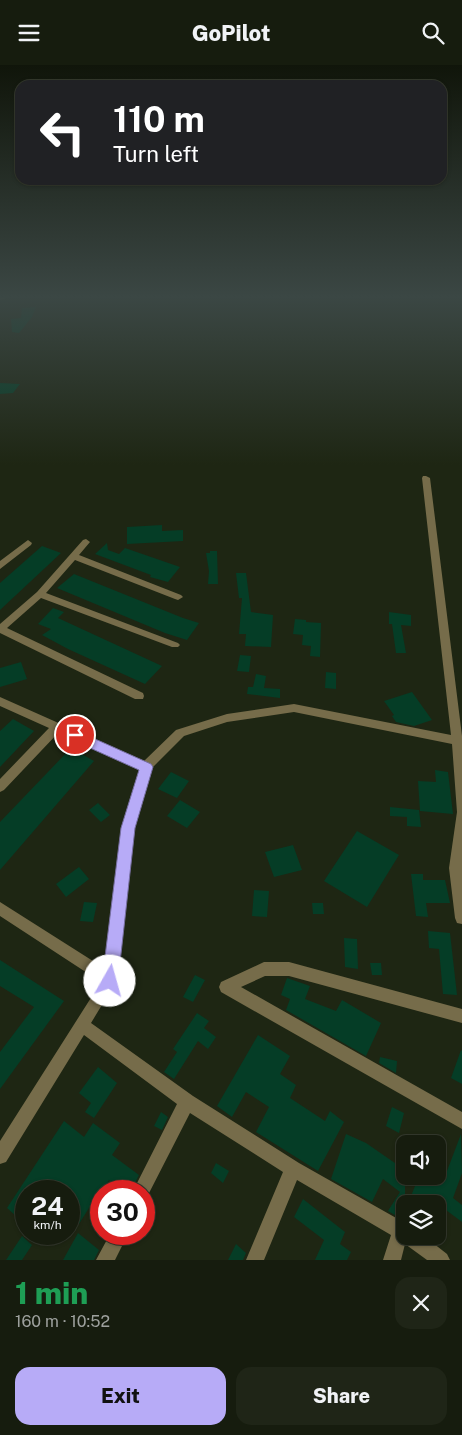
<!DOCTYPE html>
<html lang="en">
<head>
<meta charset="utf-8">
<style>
	body { margin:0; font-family:"Public Sans",sans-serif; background:#1f2517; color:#f1f3f6; height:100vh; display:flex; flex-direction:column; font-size:19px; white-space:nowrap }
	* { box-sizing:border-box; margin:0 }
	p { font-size:16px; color:#9ea19e }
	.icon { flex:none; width:28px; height:28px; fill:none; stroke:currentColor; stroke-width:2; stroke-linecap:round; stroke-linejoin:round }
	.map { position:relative; height:1195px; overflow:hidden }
	.sheet { display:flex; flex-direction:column; background:#161c0e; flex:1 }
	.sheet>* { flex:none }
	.guide { position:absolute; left:15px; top:15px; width:432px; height:105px; border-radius:15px; box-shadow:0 1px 4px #0004,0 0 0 1px #353a2e; background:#202124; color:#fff; overflow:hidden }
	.controls { position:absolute; left:396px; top:1070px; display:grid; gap:10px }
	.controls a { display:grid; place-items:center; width:50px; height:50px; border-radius:10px; background:#161c0e; box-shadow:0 1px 4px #0004,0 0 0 1px #353a2e; font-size:25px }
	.speed { position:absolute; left:15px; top:1115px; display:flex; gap:10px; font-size:25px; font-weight:700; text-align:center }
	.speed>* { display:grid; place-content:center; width:65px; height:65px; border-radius:50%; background:#161c0e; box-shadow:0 1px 4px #0004,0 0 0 1px #353a2e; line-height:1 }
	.speed small { font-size:12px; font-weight:400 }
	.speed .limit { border:8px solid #d22; background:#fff; color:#111 }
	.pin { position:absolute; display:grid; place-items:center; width:42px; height:42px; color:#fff; margin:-21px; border:2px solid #fff; border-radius:50%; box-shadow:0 1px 5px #0007 }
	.me { position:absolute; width:55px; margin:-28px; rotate:7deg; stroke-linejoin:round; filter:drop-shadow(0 0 4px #0008) }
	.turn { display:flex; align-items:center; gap:18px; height:105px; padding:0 15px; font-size:22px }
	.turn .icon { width:65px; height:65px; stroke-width:2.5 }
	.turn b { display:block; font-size:35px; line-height:42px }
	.round { display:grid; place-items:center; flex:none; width:52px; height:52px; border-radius:15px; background:#1f2517 }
	.head { display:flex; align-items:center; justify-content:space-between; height:85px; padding:0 15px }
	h1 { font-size:30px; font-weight:800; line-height:38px; color:#1e9e55 }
	.button { display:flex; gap:10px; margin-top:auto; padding:10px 15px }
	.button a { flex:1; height:58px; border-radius:15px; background:#b7abf7; color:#111; font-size:20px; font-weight:800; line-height:58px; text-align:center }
	.button a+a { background:#1f2517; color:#f1f3f6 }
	header { display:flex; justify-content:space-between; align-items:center; height:65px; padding:0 15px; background:#161c0e; font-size:22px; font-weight:800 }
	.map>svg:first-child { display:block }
	.building { fill:#053d26 }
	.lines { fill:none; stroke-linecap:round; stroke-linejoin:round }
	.street { fill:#766c4a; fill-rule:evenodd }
	.route { fill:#b7abf7; stroke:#776fa1 }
</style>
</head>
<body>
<header><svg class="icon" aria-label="menu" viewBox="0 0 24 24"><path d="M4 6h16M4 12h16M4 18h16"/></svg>GoPilot<svg class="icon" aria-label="search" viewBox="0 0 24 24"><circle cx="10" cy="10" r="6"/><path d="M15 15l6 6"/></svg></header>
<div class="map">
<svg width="462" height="1195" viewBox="0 0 462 1195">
	<rect width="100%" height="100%" fill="#1e2613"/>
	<path class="building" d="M36,242L32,252L19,268L12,267L11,254L21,253L22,243Z
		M0,318L20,319L13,328L0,329Z
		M162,460V466L183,465V476L127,479V462Z
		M107,478L108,485L119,489L125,483L180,502L168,517L150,512L151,510L95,489Z
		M42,481L61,488L0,545V518Z
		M210,486H217L218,519H208L209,506L206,488H210Z
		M236,508H246L251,547L273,550L271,582L245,581L246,569H239L242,533H239Z
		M74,509L183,553L199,558L187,575L165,568L57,523Z
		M53,543L64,547L58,553L162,601L145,619L68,584L42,570L51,564L38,559Z
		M389,547L411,550V561L401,560L406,588H396L392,559H389Z
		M295,554L306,555V557L321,558L320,592L310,591L311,581L302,580L303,570L293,569Z
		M240,590L251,591L249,607L237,606Z
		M21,597L27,614L0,622V603Z
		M326,607L336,608V624L325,623Z
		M256,609L266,611L264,623L280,624V633L247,629L248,622H253Z
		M412,627L432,655L414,661L396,657L392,651L394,650L384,636Z
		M13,654L34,666L0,702V666Z
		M71,683L94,696L0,805V757Z
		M435,705L448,707L453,749L420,746L418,716L436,717Z
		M171,707L189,716L177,733L158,724Z
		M180,735L200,747L187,763L167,751Z
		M98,738L110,750L101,757L89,745Z
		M390,742L419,745L421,762L407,761V752L390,751Z
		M357,766L399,790L367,842L324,816Z
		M293,780L302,805L274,812L265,787Z
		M79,802L89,814L66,832L56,819Z
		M411,809H423V815H445L450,838H426L428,852L416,851Z
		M254,825L269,826L267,852L252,851Z
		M84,837L97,838L93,857L80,856Z
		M312,838H323L324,849H313Z
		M428,866L450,868L457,930L443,929L439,884L429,883Z
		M344,873L357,874L358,904L345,902Z
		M0,895L64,936L0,1024V987L34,942L0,921Z
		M370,898H381L382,910H372Z
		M195,910L205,915L193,937L183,932Z
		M287,913L310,921L305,934L336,946L342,935L381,958L366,991L286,945L290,934L281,930Z
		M197,948L209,956L204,963L216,972L208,984L198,976L174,1014L164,1007L177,987L173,984Z
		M258,970L290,991L280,1009L296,1020L290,1033L325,1056L330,1046L344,1057L318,1106L256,1067L269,1042L246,1027L232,1052L217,1041Z
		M461,985L462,986V1019L451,1013Z
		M380,992L397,996L396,1008L379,998Z
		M98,1002L117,1018L94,1053L85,1047L91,1038L79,1028Z
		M392,1042L404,1048L399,1068L386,1061Z
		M161,1047L168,1052L162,1065L154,1061Z
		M64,1056L84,1072L93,1058L120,1078L112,1090L139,1110L131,1126H123L109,1115L94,1140L92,1138L79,1159L69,1151V1126H26V1160L7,1143Z
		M346,1069L366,1078L405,1105V1145L400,1153L388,1146L400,1127L383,1114L372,1137L331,1114Z
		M461,1069L462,1108L453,1133L462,1140V1157L438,1139H421L411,1131L419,1111H440L444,1114Z
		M216,1098L229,1106L223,1118L211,1108Z
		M303,1134L345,1167L340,1179L351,1187L347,1195H315L324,1175L294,1152Z
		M78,1168L99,1185L94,1195H63Z
		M22,1171L32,1180L22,1195H6Z
		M236,1179L246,1188L243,1195H228Z"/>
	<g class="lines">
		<path class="street" d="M0,233H6L0,235Z
			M423,411H426L430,413L462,671V859L457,858L455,853L449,803L457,747L452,679L294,647L227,657L184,671L151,704L134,763L117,915L91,958L193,1031L299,1098L405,1158V1171H424L447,1189L450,1195H427L405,1179L401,1195H383L391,1170L297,1115L264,1195H246L283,1107L190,1048L147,1132L144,1133V1126H133L177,1039L84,970L6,1097L0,1099V1076L101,917L0,851V837L104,903L122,763L140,704L59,667L4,725L0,727V714L49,663L0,641V632L144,696L176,665L227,649L294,639L451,670L422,413Z
			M86,474L90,477L79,490L181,530L183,532L178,535L175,534L75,495L46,528L178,578L180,580L178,582H172L41,533L7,563L143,628L144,631L143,634H135L0,568V559L37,527L83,475Z
			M28,475L32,478L31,480L0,504V496Z
			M264,897H289L462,944V958L289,911H265L241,922L462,1047V1064L221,927L219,922L221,917Z
			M110,1169H128L115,1195H96Z"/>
	</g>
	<linearGradient id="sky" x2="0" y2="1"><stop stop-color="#10150a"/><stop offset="0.58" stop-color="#3b4744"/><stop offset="1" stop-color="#3b4744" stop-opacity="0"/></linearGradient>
	<rect width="462" height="400" fill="url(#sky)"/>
	<path class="route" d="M75,665L151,699L153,702L135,763L118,916L116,921L110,923L104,921L102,916L121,763L139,705L70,674L69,670L70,667Z"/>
</svg>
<div class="controls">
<a><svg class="icon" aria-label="sound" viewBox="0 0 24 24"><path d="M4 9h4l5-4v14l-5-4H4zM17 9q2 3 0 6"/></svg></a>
<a><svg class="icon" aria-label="layers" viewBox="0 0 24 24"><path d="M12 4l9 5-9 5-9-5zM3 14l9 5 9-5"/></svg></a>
</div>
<div class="speed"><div>24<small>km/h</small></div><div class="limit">30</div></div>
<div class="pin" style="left:75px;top:670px;background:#d93025"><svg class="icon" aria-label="arrive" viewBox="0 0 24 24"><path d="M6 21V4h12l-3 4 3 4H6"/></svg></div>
<svg class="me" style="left:110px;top:916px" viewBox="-20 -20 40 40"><circle r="19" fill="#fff"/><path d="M0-13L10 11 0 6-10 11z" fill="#b7abf7"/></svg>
<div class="guide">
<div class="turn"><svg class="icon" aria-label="left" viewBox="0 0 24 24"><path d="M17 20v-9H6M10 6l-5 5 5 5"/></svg><div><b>110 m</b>Turn left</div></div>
</div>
</div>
<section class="sheet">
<div class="head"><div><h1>1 min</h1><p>160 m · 10:52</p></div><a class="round"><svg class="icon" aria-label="close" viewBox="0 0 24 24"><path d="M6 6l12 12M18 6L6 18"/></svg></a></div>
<div class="button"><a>Exit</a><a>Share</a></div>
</section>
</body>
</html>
